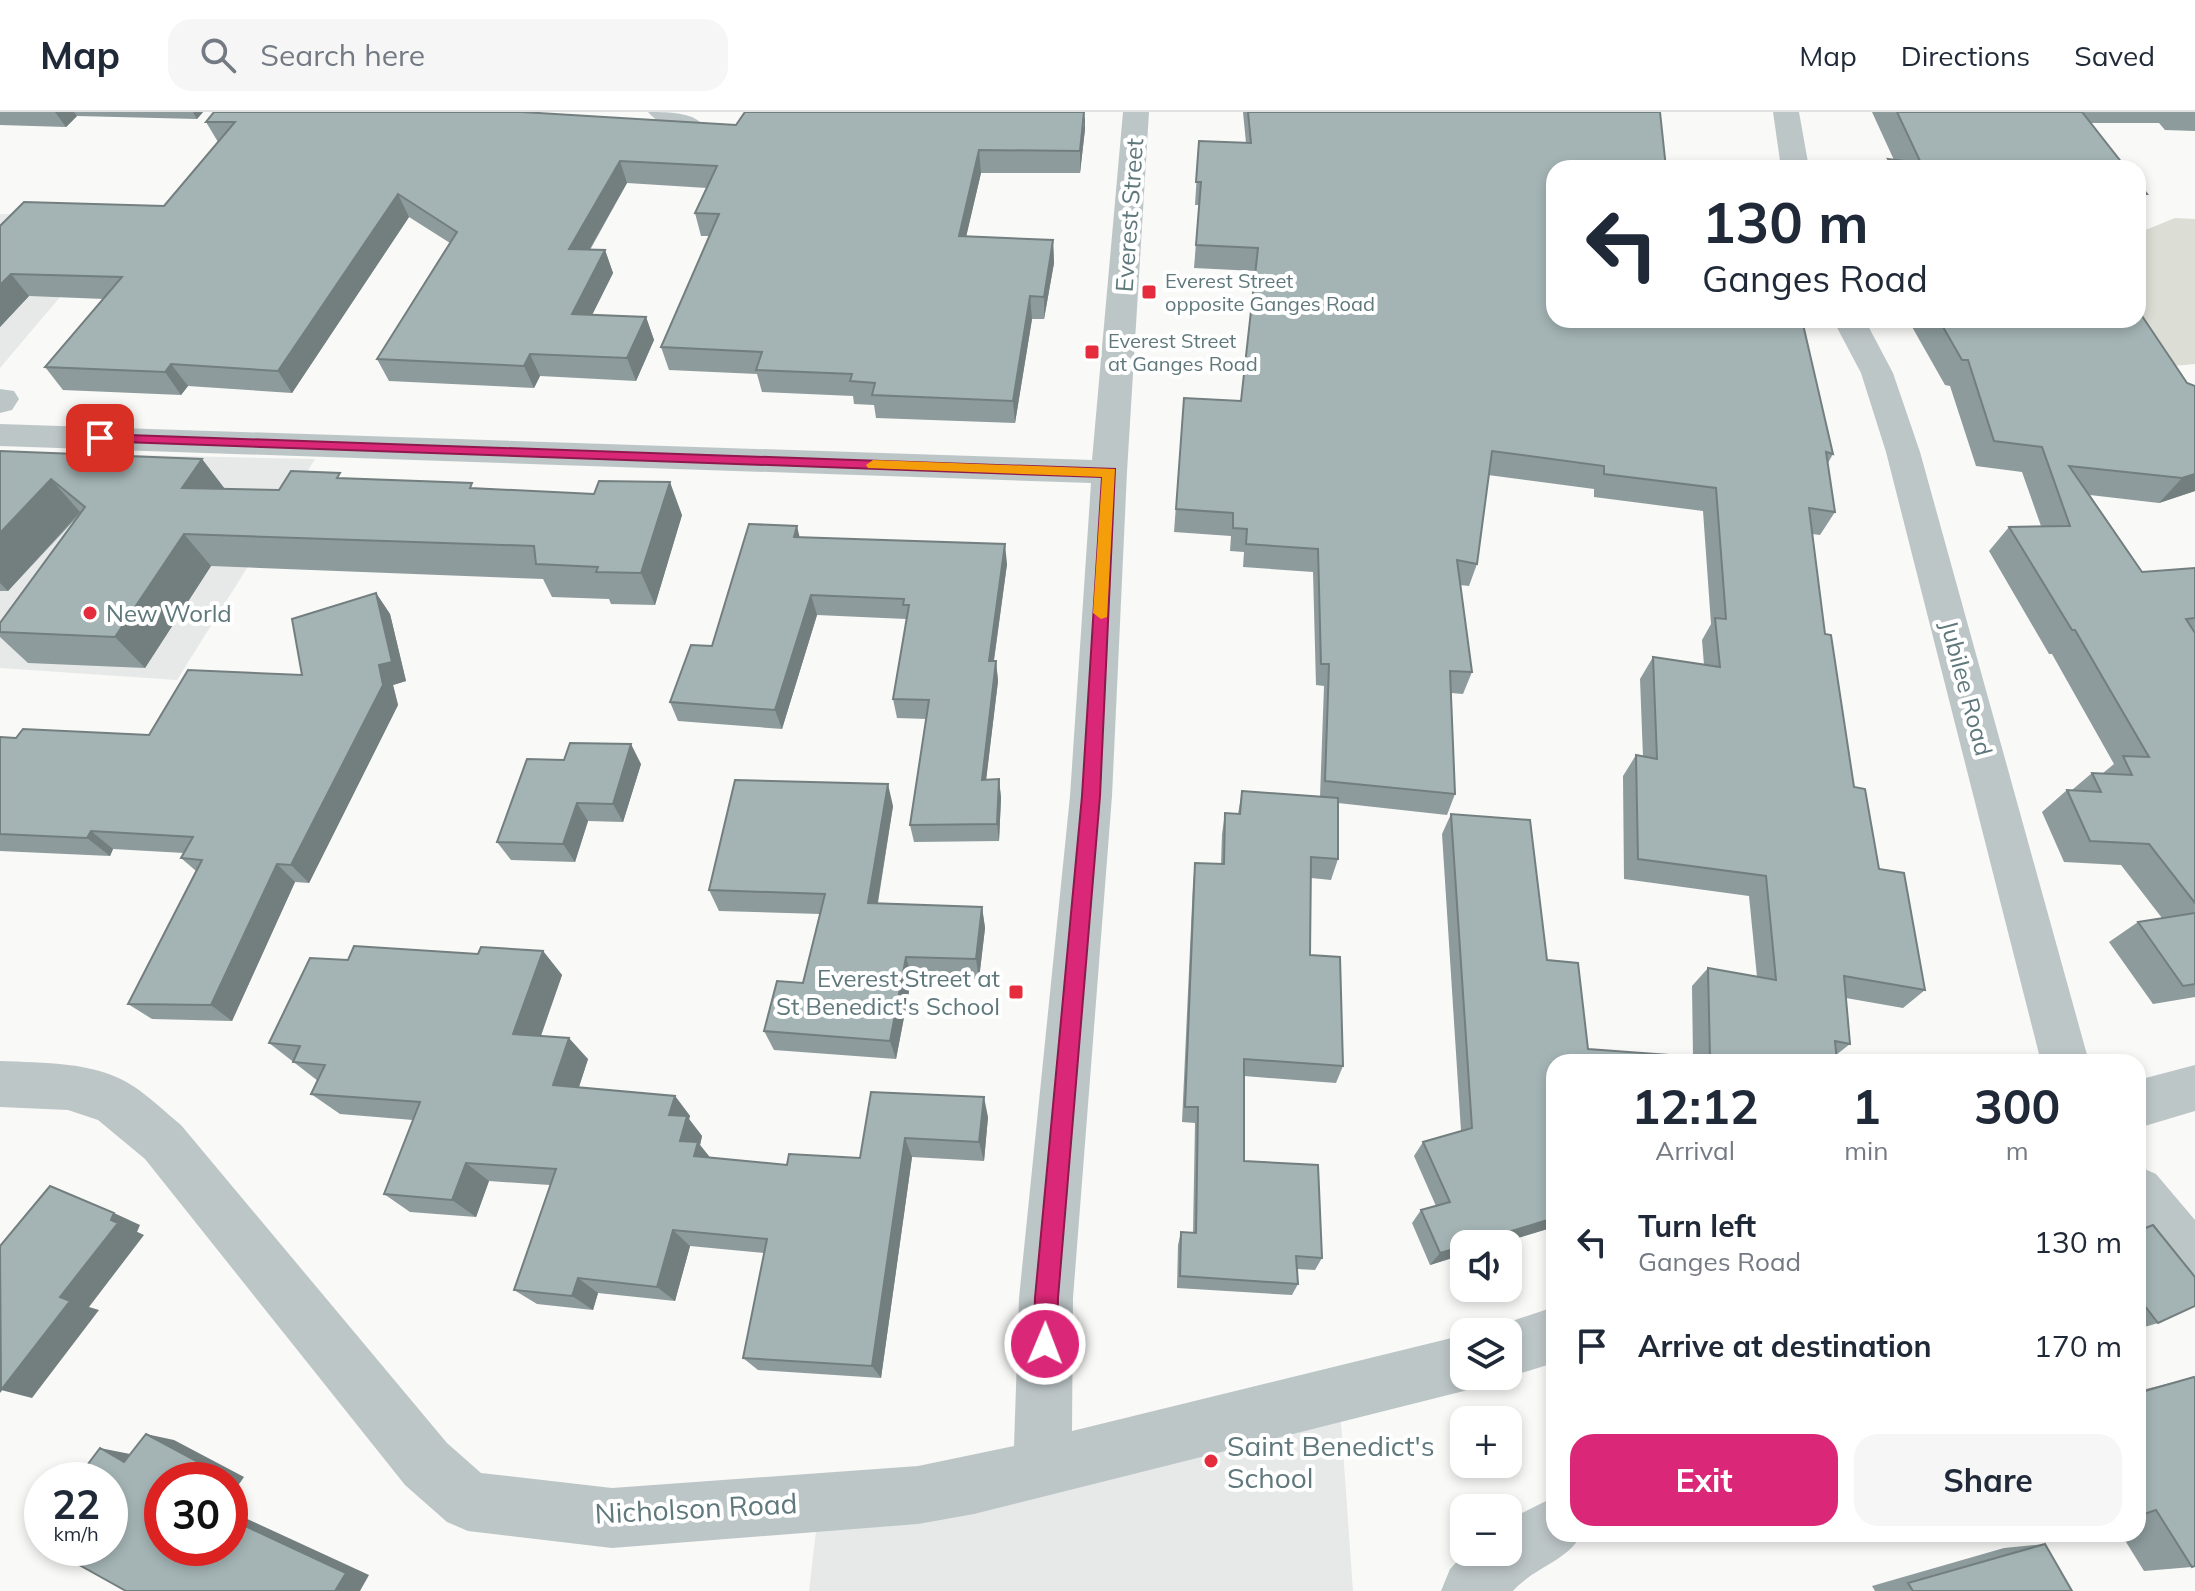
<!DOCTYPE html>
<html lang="en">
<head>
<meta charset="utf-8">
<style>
	body { margin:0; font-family:Mulish,sans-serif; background:#f6f6f7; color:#1f2937; height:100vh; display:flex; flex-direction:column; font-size:30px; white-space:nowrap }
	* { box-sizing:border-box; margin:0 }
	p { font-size:26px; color:#747a83 }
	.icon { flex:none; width:44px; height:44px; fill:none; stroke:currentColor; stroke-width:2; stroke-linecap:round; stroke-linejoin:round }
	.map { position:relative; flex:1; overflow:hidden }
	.details { position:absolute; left:1546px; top:942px; width:600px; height:488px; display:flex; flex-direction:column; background:#fff; border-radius:24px; box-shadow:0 4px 12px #0003 }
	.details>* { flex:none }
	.guide { position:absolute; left:1546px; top:48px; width:600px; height:168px; border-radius:24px; box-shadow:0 4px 12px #0003; background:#fff; color:#1f2937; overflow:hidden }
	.buttons { position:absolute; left:1450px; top:1118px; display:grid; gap:16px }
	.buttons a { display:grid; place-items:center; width:72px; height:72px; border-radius:16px; background:#fff; box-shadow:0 4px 12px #0003; font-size:40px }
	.speed { position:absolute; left:24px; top:1350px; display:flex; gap:16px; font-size:40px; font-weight:700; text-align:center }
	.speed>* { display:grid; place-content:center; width:104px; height:104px; border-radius:50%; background:#fff; box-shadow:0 4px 12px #0003; line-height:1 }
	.speed small { font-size:20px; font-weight:400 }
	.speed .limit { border:12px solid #d22; background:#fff; color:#111 }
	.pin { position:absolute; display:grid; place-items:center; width:68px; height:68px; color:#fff; margin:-34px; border-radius:16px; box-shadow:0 4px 12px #0006 }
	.me { position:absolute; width:88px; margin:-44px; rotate:1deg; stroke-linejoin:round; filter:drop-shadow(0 0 6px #0008) }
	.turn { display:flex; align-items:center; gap:28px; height:168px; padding:0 24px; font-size:36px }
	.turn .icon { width:104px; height:104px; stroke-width:2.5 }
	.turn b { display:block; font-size:56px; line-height:68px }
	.eta { display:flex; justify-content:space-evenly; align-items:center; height:136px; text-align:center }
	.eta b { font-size:48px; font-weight:700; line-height:56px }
	.button { display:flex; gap:16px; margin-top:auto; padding:16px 24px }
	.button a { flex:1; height:92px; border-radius:24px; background:#db2777; color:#fff; font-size:32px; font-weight:700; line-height:92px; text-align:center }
	.button a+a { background:#f6f6f7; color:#1f2937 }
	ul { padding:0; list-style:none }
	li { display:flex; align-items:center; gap:24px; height:104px; padding:0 24px }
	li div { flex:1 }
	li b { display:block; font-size:30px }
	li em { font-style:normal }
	header { display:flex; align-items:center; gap:48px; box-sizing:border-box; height:112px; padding:0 40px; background:#fff; border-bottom:2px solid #e0e1e3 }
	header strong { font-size:38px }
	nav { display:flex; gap:44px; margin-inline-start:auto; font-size:28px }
	.search { width:560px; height:72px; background:#f6f6f7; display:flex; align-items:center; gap:20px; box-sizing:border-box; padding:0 28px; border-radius:24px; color:#747a83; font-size:30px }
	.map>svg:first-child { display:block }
	.built { fill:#e7e9e8 }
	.green { fill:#dcded6 }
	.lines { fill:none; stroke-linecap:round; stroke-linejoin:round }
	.minor { fill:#bdc6c7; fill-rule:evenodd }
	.wall { fill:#8d9b9c }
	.shaded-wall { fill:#737e7f }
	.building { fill:#a4b4b5; stroke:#737e7f; stroke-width:2 }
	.route { fill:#db2777; stroke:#8e194d; stroke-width:2 }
	.slow { fill:#f59e0b }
	.poi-dot { fill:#e42c3c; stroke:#fff; stroke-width:3 }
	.labels { text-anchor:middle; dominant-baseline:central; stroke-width:8; stroke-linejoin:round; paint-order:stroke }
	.far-poi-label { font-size:20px; fill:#5f787c; stroke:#fff; text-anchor:start }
	.street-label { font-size:24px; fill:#5f787c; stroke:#fff }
	.poi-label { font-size:24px; fill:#5f787c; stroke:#fff; text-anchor:start }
	.near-poi-label { font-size:28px; fill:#5f787c; stroke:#fff; text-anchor:start }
	.near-street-label { font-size:28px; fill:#5f787c; stroke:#fff }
</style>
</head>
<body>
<header>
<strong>Map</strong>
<div class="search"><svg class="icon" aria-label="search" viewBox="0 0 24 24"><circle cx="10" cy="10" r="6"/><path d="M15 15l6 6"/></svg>Search here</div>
<nav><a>Map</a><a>Directions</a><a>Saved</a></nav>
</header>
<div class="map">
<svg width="2195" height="1479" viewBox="0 0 2195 1479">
	<rect width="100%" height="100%" fill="#f9f9f7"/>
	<path class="built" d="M0,102L127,106L0,256Z
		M0,340L315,347L177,568L0,556Z
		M1340,1296L1353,1479H809L818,1402Z"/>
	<path class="green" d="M2175,106L2195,107V252L2173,254L2138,204V121Z"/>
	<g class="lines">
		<path class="minor" d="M648,0C664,0 689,0 700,10L696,16C680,19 657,12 648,0Z
			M1123,0H1149L1127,360L1112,684L1073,1186L1072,1319L1464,1223V1264H1487L1484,1271L1464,1279L974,1402L918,1412L612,1436L468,1419L447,1410L405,1373L145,1047L98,1008L68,998L0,995V949C43,951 95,949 133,974C150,985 165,1000 181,1013L447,1331L481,1361L612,1376L918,1354L1014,1334L1019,1186L1070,684L1091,371L0,334V312L1092,348Z
			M1773,0H1799L1809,56H1781Z
			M1833,208H1865L1893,261L1920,340L2089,950H2041L1886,340L1861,261Z
			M0,277L14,279L19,287L12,298L0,301Z
			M2195,953V999L2138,1016V968Z
			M2138,1054L2156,1062L2195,1108V1176L2176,1168L2138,1121Z
			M1554,1195V1251L1508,1265L1506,1264L1508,1220H1487L1488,1217Z
			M1554,1385V1422H1581C1570,1448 1534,1455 1513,1479H1441L1450,1457L1466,1440H1508V1408Z"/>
	</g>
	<path class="wall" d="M0,0H203L197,7L77,4L66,15L0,13Z
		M1243,0H1660L1554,56L1833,342L1828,351L1835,400L1820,423L1812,422L1825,522L1854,675L1879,757L1925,878L1903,896L1846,886L1850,932L1836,943L1554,950V1115L1430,1153L1412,1111L1421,1098L1436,1094L1414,1044L1423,1030L1461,1019L1442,722L1451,702L1547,848L1588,937L1693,945L1692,874L1708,856L1757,865L1749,784L1624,767L1623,664L1636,643L1643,645L1640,567L1653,545L1704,553L1702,528L1711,512L1703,399L1594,385V377L1488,363L1477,452L1469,474L1460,473L1472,560L1463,582L1451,581L1455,682L1447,703L1338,691V747L1331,768L1311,766L1310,843L1343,954L1336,971L1244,964V1049L1322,1146L1315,1158L1297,1157L1298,1172L1292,1183L1177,1176L1178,1133L1181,1120L1193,1121L1195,1011L1182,1010L1193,771L1195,751L1221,752L1222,722L1225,701L1238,702L1242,679L1320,685L1324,574L1316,573L1313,460L1243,455L1244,440L1230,439L1231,424L1174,420L1184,286L1241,289L1255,159L1194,156L1199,93H1195L1199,29L1246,31Z
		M1872,0H2195V19L2165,18L2159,11H2091L2126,56H1883L1888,47L1894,48Z
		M206,10L736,13L1085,17L1080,61H981L966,124L1053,128L1054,151L1044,207H1032L1015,311L876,306L874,293L854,292L853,284L762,280L757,262L669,258L661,235L710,124H701L695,101L707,76L627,71L590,138H605L613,161L592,203L646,205L654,228L636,269L540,264L534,276L389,269L377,247L450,131L409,105L292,281L188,274L181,283L63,278L45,255L104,187L29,184L0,215V114L164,94L218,30Z
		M2138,70L2147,82L2138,95Z
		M1914,208H2138L2195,379L2159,391L2090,383L2142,460L2195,456V885L2153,892L2109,830L2138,810L2162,806L2121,753L2064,750L2042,700L2067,678H2072L2092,661H2103L2114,652L2052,542H2049L1989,439L2009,415L2041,414L2022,360L1976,354L1950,274L1945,273L1911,213Z
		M0,339L202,347L225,377L279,378L344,366L475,377L682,403L655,493L611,492L609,487L552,485L543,467L211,454L145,556L28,551L0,525V511L81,401L8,479H0Z
		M800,425L1007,452L994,549H996L998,569L986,667H999L1001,686L999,729L914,730L910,713L927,607L897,606L893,587L906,511V507L817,503L782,617L678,609L670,590L712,534Z
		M376,481L390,502L406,569L393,573L398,593L309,771L295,770L232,909L152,907L128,892L196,759L181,746L184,741L113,737L110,744L0,739V625L16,626L149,623L302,563Z
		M641,652L623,710L588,709L575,750L511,748L497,730Z
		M893,694L878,791L982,795L985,816L979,867L912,864L896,947L774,938L764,919L803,871L820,802L719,799L709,778Z
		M543,839L562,863L541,924L588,947L579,975L675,984L690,1004L689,1007L702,1024L700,1033L710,1046L787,1053L860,1046L871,980L988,1005L984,1049L912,1045L881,1266L758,1258L743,1246L764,1141L690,1134L675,1189L598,1181L593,1198L537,1192L514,1178L550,1073L489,1069L476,1105L410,1100L384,1082L413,1008L340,1002L311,982L318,969L269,931L348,848Z
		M2138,1119L2158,1211L2138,1217Z
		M2194,1265L2192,1455L2144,1459L2121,1422H2138V1279Z
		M2045,1432L2072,1479H1875L1872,1474L2004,1436Z"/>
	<path class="shaded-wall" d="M55,0H74L77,4L66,15Z
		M193,0H203L197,7Z
		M1085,0V17L1080,61V39Z
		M979,38L981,61L961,147L959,124Z
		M620,49L627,71L577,159L569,137Z
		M398,82L409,105L292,281L278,259Z
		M1053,128L1054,151L1044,207V185Z
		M605,138L613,161L581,225L572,202Z
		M11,162L29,184L0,215V173Z
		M1030,184L1032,207L1015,311L1013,289Z
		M646,205L654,228L636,269L627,246Z
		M530,242L540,264L534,276L524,254Z
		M171,252L188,274L181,283L165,260Z
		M202,347L227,380L182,376Z
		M2195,362V379L2159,391L2182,366Z
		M51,367L80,400L8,479L0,471V421Z
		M670,370L682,403L655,493L641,461Z
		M797,414L802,435L794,425Z
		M184,422L211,454L145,556L115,525Z
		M1005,432L1007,452L991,568L989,549Z
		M376,481L390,502L406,569L393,573L398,593L309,771L291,753L379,553Z
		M811,483L817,503L782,617L775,598Z
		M996,549L998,569L984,686L982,668Z
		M631,632L641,652L623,710L613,692Z
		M999,667L1001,686L999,729L997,712Z
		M888,672L893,694L874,812L868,791Z
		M577,691L588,709L575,750L563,732Z
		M91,719L113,737L110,744L87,726Z
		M277,752L295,770L232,909L211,893Z
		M982,795L985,816L979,867L976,847Z
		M543,839L562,863L534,943L513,922Z
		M906,845L912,864L896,947L890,929Z
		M569,926L588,947L573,993L553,973Z
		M675,984L690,1004L689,1007L702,1024L700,1033L713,1049L709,1063L680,1029L669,1003Z
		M984,985L988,1005L984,1049L979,1030Z
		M905,1026L912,1045L881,1266L872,1254Z
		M466,1051L489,1069L476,1105L452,1088Z
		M114,1101L140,1113L137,1120L111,1108Z
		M1554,1106V1115L1498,1132H1470Z
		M118,1111L144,1123L89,1195L99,1198L32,1286L1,1278L60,1185Z
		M673,1118L690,1134L675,1189L657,1175Z
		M1464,1134V1142L1430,1153L1440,1141Z
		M578,1166L598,1181L593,1198L572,1184Z
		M146,1322L174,1328L244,1365L230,1385V1368H212Z
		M100,1336L130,1342L124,1350Z
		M230,1399L369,1463L360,1479H335L230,1407Z"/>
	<path class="building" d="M214,0H522L736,13L745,0H1084L1080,39L979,38L959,124L1053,128L1044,185L1030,184L1013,289L872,283L875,271L850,269L852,262L756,258L762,240L661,235L719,102L695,101L717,54L620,49L569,137L605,138L572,202L646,205L627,246L530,242L524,254L377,247L457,120L398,82L278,259L171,252L165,260L45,255L122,165L11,162L0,173V114L24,90L164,94L235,10H206Z
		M1248,0H1660L1666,56H1554V208H1802L1833,342L1826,340L1835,400L1809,396L1825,522L1831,523L1854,675L1865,677L1879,757L1904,761L1925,878L1844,864L1850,932L1835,929L1837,950H1554V1106L1470,1132H1464V1134L1440,1141L1421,1098L1450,1090L1423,1030L1472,1016L1451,702L1530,708L1547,848L1578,851L1588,937L1710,946L1708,856L1776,868L1766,764L1638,747L1636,643L1657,647L1653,545L1720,555L1715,506L1726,507L1716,376L1604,362V354L1492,339L1477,452L1457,448L1472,560L1450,559L1455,682L1325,669L1329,552H1321L1318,437L1246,432L1247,417L1233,416V401L1176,397L1184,286L1241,289L1258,136L1196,133L1201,70H1196L1199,29L1251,31Z
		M1897,0H2082L2126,56H1894L1888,47L1921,51Z
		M2138,70L2147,82H2138Z
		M2138,198L2187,271L2195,274V362L2182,366L2069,354L2142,460L2195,456V506L2186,507L2195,521V791L2149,732L2090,729L2067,678L2101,680L2092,661L2132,663L2123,644L2149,645L2075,518H2072L2009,415L2070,414L2042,335L1994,329L1968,248H1962L1939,208H2138Z
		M0,339L202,347L182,376L279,378L291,359L340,361L337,366L472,371L470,376L594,382L599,369L670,370L641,461L596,460L598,455L536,452L534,434L184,422L115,525L0,520V511L85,395L51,367L0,421Z
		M749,412L797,414L794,425L1005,432L989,549H996L982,668L999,667L997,712L910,713L929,588L893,587L909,493H903L904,487L811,483L775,598L670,590L691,533L712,534Z
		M376,481L392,550L379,553L383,573L291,753L277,752L211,893L128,892L202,748L181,746L193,725L91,719L87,726L0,722V625L16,626L23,617L149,623L188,558L302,563L292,507Z
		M570,631L631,632L613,692L577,691L563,732L497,730L527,647L564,648Z
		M735,668L888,672L868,791L982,795L976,847L906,845L890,929L764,919L777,869L803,871L825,782L709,778Z
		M1242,679L1338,686V747L1311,745L1310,843L1340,845L1343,954L1244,947V1049L1318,1053L1322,1146L1296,1144L1298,1172L1180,1164L1181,1120L1196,1121L1198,995H1185L1195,751L1224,752L1225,701L1240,702Z
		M2195,801V872L2183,874L2138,810Z
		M354,834L478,842L481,835L543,839L513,922L569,926L553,973L675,984L669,1003L687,1004L680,1029L698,1030L694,1044L787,1053L789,1042L860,1046L871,980L984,985L979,1030L905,1026L872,1254L743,1246L767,1127L673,1118L657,1175L578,1166L572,1184L514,1178L556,1057L466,1051L452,1088L384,1082L420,990L311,982L325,953L293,950L300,934L269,931L310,846L348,848Z
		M50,1074L114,1101L111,1108L118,1111L60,1185L70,1189L1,1278L0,1134Z
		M2153,1113L2195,1165V1194L2158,1211L2138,1185V1119Z
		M2194,1265L2195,1267V1454L2192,1455L2156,1398L2138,1404V1281Z
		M146,1322L217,1360L212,1368H162V1436H230V1407L346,1461L335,1479H126L49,1436H110V1368H76L100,1336L124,1350Z
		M42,1413V1432L32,1427Z
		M2045,1432L2072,1479H1913L1908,1471Z"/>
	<path class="route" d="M100,322L1115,357L1100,684L1058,1186L1057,1232L1053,1240L1045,1243L1037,1240L1034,1232L1035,1186L1082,684L1102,365L95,329V323Z"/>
	<path class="slow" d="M873,348L1115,357L1107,505L1101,507L1093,501L1102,365L868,356L866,353Z"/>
	<g class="poi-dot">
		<rect x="1141" y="172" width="16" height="16" rx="4"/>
		<rect x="1084" y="232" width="16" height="16" rx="4"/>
		<circle cx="90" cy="501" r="8"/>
		<rect x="1008" y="872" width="16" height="16" rx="4"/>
		<circle cx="1211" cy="1349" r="8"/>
	</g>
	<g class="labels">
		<g class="far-poi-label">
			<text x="1165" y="168">Everest Street<tspan x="1165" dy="23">opposite Ganges Road</tspan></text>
			<text x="1108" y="228">Everest Street<tspan x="1108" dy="23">at Ganges Road</tspan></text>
		</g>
		<g class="street-label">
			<text transform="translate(1129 103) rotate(-86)">Everest Street</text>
			<text transform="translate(1967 576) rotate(75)">Jubilee Road</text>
		</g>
		<g class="poi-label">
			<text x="106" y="501">New World</text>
			<text x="1000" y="866" text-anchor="end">Everest Street at<tspan x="1000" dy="28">St Benedict's School</tspan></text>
		</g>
		<g class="near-poi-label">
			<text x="1227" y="1333">Saint Benedict's<tspan x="1227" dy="32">School</tspan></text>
		</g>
		<g class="near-street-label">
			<text transform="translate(696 1396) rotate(-3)">Nicholson Road</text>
		</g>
	</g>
</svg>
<div class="buttons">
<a><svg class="icon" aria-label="sound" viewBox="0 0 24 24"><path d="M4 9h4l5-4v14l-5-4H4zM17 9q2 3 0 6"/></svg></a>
<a><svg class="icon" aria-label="layers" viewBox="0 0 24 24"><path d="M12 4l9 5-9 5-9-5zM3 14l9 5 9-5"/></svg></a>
<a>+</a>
<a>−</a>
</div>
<div class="speed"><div>22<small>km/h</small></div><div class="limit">30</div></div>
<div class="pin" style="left:100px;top:326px;background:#d93025"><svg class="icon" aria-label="arrive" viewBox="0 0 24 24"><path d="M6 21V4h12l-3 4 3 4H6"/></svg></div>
<svg class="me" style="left:1045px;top:1232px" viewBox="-20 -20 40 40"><circle r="17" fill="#db2777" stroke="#fff" stroke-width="3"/><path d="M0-11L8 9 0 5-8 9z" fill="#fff"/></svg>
<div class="guide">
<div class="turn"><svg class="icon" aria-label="left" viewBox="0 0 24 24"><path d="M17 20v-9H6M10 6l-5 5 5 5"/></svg><div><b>130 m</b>Ganges Road</div></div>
</div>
<section class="details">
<div class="eta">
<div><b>12:12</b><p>Arrival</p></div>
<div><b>1</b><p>min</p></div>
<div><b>300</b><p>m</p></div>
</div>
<ul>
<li><svg class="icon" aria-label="left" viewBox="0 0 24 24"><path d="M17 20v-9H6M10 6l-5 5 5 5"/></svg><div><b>Turn left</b><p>Ganges Road</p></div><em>130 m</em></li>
<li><svg class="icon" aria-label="arrive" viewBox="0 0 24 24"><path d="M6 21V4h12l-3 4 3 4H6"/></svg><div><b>Arrive at destination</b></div><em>170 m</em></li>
</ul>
<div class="button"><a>Exit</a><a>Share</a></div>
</section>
</div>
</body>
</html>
